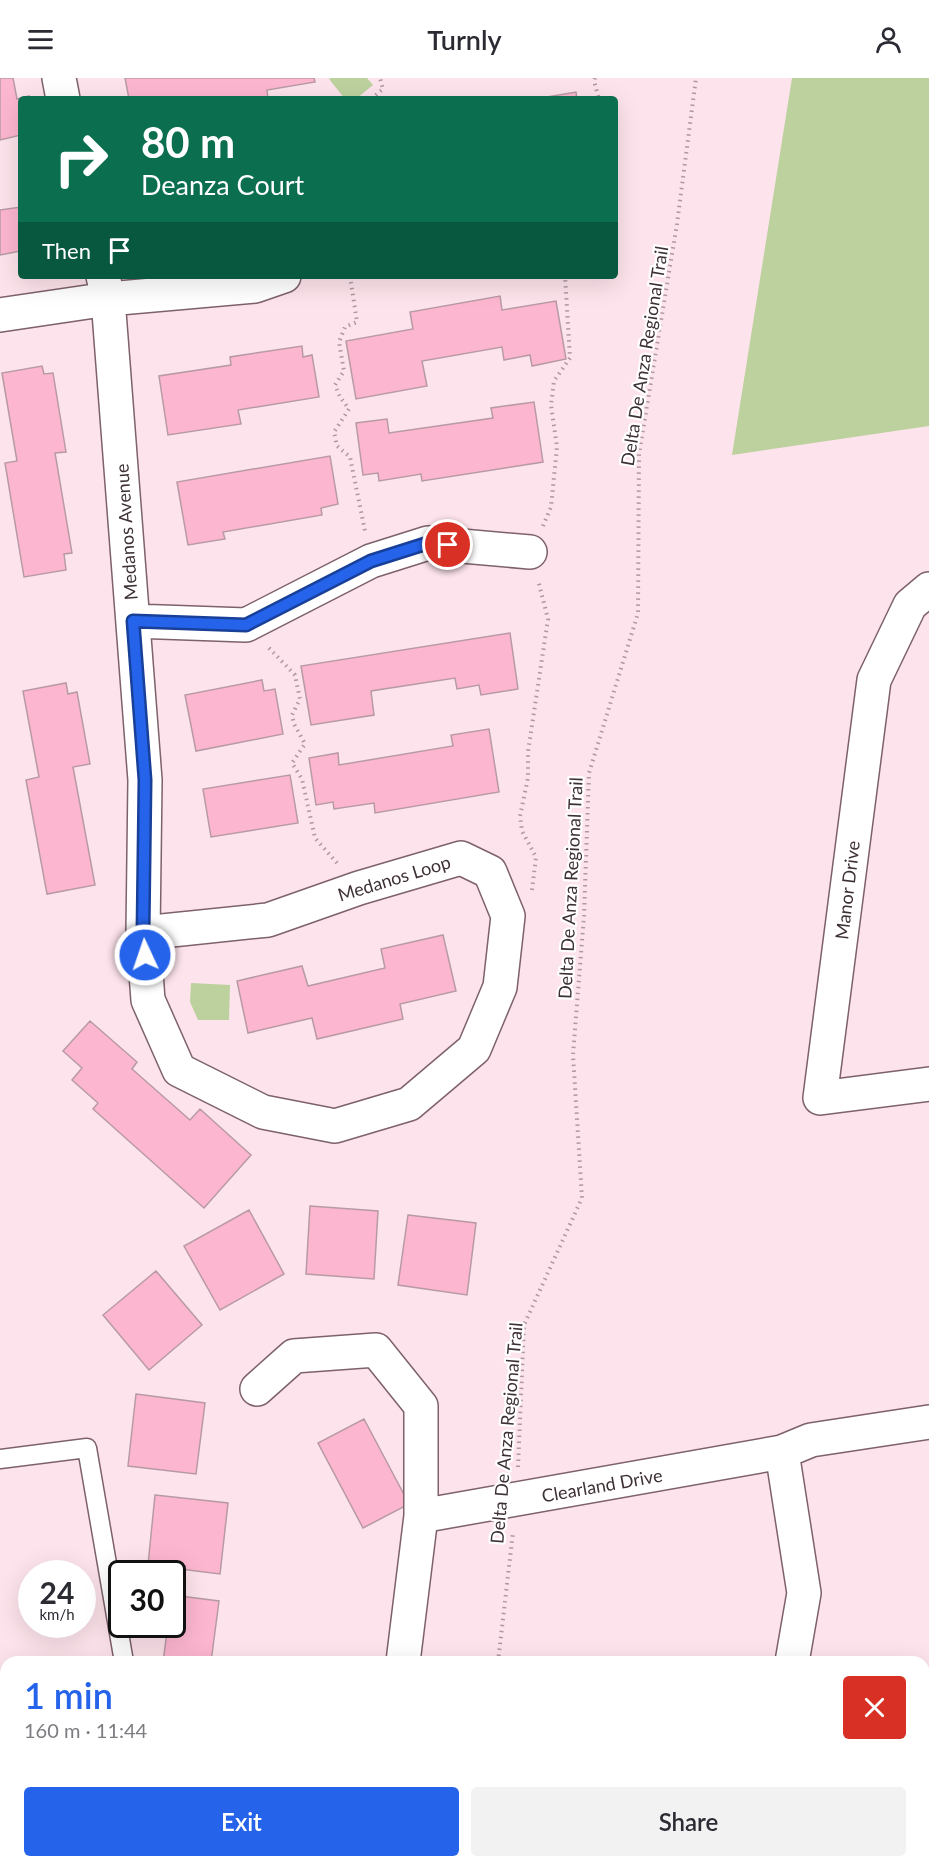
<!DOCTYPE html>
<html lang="en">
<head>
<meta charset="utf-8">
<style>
	body { margin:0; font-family:Lato,sans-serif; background:#f2f2f3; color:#2b2b33; height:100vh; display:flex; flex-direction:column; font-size:22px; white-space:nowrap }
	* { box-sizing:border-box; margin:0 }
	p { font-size:20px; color:#7c7c81 }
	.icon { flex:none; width:33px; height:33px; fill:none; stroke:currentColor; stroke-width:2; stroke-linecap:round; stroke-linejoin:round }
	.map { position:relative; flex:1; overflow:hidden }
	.drawer { position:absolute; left:0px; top:1578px; width:930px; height:212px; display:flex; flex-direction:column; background:#fff; border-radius:18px 18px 0 0; box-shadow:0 6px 24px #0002 }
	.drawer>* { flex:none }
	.top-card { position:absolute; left:18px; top:18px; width:600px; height:183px; border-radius:6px; box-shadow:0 6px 24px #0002; background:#0b6e4f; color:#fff; overflow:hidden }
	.speed { position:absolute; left:18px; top:1482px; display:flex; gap:12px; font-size:30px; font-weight:700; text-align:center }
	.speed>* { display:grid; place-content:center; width:78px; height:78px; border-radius:50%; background:#fff; box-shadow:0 6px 24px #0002; line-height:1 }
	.speed small { font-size:15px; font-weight:400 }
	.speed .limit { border:3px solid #111; border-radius:9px; background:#fff; color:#111 }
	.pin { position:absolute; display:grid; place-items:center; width:51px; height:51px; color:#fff; margin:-26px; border:3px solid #fff; border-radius:50%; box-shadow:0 2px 6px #0007 }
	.me { position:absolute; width:66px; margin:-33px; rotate:357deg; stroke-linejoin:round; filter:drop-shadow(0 0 4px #0008) }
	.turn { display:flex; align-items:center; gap:21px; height:126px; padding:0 24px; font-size:27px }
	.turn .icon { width:78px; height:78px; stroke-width:2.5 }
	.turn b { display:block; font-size:42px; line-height:51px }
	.then { display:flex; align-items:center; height:57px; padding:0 24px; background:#0003; gap:12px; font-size:22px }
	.round { display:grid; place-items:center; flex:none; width:63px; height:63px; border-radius:6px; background:#f2f2f3 }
	.headline { display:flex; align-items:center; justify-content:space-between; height:102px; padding:0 24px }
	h1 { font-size:36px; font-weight:600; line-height:45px; color:#2563eb }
	.primary-button { display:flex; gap:12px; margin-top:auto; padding:12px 24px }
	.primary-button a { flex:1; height:69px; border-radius:6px; background:#2563eb; color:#fff; font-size:24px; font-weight:600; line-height:69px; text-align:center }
	.primary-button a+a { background:#f2f2f3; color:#2b2b33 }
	header { display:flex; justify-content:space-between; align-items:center; height:78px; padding:0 24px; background:#fff; font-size:27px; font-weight:600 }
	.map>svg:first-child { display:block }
	.green { fill:#bdd19f }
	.building { fill:#fdb6d0; stroke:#b89aa4; stroke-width:1.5 }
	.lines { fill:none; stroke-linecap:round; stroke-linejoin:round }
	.service-casing { stroke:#7d616b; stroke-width:21 }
	.minor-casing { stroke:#7d616b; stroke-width:36 }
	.path { stroke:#ae99a0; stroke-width:4; stroke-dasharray:1.5 4.5; stroke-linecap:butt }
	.service { stroke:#fff; stroke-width:18 }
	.minor { stroke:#fff; stroke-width:33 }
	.route-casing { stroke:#184099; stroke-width:15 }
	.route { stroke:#2563eb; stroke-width:10 }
	.labels { text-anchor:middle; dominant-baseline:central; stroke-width:4.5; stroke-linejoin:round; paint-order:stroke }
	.street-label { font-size:18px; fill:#3e3136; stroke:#fff }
</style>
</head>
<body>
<header><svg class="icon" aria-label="menu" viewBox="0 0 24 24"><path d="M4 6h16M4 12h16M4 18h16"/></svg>Turnly<svg class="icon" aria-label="person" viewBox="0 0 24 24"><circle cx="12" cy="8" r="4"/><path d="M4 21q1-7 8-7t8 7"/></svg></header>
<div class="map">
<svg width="929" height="1789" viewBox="0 0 929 1789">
	<rect width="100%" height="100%" fill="#fde3eb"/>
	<path class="green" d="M331,0H367L373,7L356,21H345L329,1Z
		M792,0H929V348L732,377Z
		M191,905L230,907L229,942H198L190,924Z"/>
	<path class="building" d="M0,0H13L17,21L29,18L30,21H21V57L0,62Z
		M125,0H314L315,4L267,12L268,21H129Z
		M576,14L577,21H535Z
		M21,129V173L0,177V132Z
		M500,218L502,232L556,223L566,281L532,288L530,277L504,282L502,269L422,283L427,308L356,321L346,263L413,251L410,234Z
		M302,268L303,279L312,277L319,319L238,332L241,346L168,357L159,298L231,287L230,279Z
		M42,288L44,296L53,295L66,374L55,375L72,475L64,476L66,492L24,499L5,385L17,383L2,295Z
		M534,324L543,384L422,403L421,396L379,403L378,395L363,397L356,345L387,341L389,355L493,340L491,330Z
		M330,378L338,426L321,430L322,437L223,454L225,461L188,467L177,404Z
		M510,555L518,611L481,617L479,607L457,611L455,600L371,613L374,637L311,647L301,588Z
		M262,602L264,613L275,611L283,656L196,673L185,617Z
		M66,605L68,616L77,614L90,686L73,689L95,807L47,816L26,702L39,699L23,613Z
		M489,651L499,714L375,735L374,725L334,731L333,724L316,727L309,680L338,675L339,687L453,668L451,657Z
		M290,697L298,745L211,759L203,711Z
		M443,857L456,913L400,926L403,941L317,961L312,940L248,955L237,903L302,888L308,908L385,890L381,871Z
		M90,943L137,984L132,991L190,1042L200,1031L251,1077L204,1130L93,1031L98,1025L72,1002L82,990L63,973Z
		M310,1128L378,1133L374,1201L306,1196Z
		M249,1132L284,1196L220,1232L184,1168Z
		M408,1137L476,1145L467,1217L398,1207Z
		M156,1193L202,1247L149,1292L103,1237Z
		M136,1316L205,1325L196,1396L128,1388Z
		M364,1341L409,1426L363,1450L318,1365Z
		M155,1417L228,1425L220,1496L148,1487Z
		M172,1517L219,1523L211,1584H163L168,1546H172Z
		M199,1784H272L271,1789H198Z"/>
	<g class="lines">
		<g class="service-casing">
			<path id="service" d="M0,1381L87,1370L124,1584"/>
		</g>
		<g class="minor-casing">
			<path id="minor" d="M59,0L63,21
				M103,198L108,221L145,702L143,855L148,922L179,992L263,1034L335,1048L409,1026L474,971L500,909L508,838L490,794L461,780L359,810L268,842L143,855
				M0,237L108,221L255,208L284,198
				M929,511L910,527L874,602L820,1020L929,1006
				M133,543L246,547L371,483L428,465L530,474
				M257,1311L294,1278L376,1272L421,1328V1438L403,1584
				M782,1374L804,1515L792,1584
				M421,1438L782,1374L811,1362L929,1344
				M924,1709L929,1708
				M0,1788L8,1789
				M353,1789L358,1784
				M761,1789L762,1784"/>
		</g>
		<path class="path" d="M595,0L594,3L599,21
			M371,21L383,11L380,0
			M350,198L357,244L345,249L339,264L344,293L335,307L340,319L349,331L334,354L337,368L350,379L365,453
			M543,448L551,429L557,369L551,327L554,303L570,280L565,198
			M269,570L295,597L300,621L292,637L294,646L305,666L292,685L302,701L315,760L337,785
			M532,812L536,779L522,753L520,738L528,700V674L548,541L538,502
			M518,1389L524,1247L582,1120L573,977L584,838L589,695L638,535L639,376L677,146L696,0
			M498,1584L513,1454
			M474,1789V1784"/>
		<use href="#service" class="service"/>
		<use href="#minor" class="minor"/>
	</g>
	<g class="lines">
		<g class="route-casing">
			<path id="route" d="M145,877L143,855L145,702L133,543L246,547L371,483L428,465L448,467"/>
		</g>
		<use href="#route" class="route"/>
	</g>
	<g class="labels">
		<g class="street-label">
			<text transform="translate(644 278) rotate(-81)">Delta De Anza Regional Trail</text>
			<text transform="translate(126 454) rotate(-94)">Medanos Avenue</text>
			<text transform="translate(394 800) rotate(-17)">Medanos Loop</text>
			<text transform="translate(570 810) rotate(-87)">Delta De Anza Regional Trail</text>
			<text transform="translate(847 812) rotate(-83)">Manor Drive</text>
			<text transform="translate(506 1355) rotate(-85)">Delta De Anza Regional Trail</text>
			<text transform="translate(602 1407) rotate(-10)">Clearland Drive</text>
		</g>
	</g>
</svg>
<div class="speed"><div>24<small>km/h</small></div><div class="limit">30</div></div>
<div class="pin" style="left:448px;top:467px;background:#d93025"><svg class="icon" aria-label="arrive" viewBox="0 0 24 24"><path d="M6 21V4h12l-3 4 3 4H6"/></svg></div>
<svg class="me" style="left:145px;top:877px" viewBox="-20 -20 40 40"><circle r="17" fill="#2563eb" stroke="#fff" stroke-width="3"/><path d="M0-11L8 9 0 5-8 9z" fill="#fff"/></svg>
<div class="top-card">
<div class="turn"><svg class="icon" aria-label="right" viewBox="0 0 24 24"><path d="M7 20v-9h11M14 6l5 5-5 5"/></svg><div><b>80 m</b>Deanza Court</div></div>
<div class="then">Then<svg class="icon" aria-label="arrive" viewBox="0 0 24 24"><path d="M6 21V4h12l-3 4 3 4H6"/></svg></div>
</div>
<section class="drawer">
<div class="headline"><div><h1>1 min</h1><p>160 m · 11:44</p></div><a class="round" style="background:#d93025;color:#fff"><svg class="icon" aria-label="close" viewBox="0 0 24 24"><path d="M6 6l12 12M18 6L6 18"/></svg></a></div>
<div class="primary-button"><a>Exit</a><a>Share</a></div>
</section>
</div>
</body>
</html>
